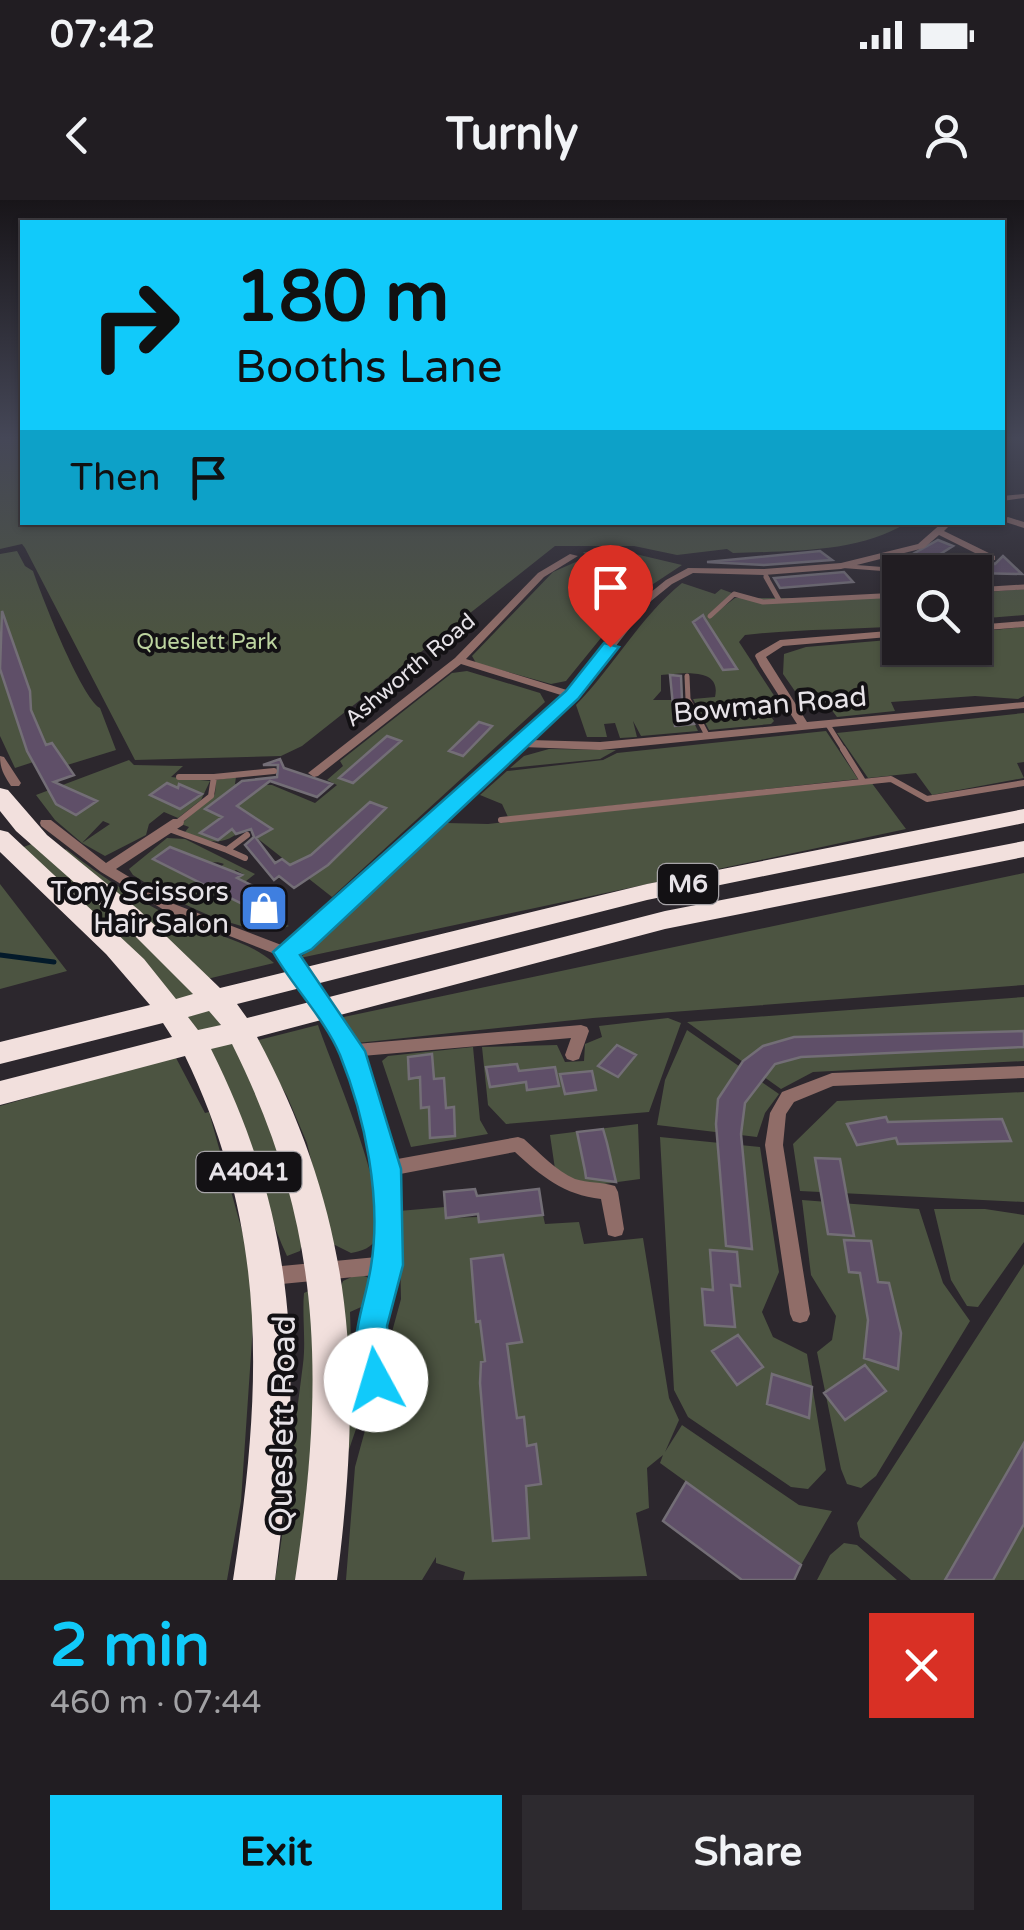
<!DOCTYPE html>
<html lang="en">
<head>
<meta charset="utf-8">
<style>
	body { margin:0; font-family:"Varela Round",sans-serif; background:#2d2a2f; color:#f1f3f6; height:100vh; display:flex; flex-direction:column; font-size:38px; white-space:nowrap }
	* { box-sizing:border-box; margin:0 }
	p { font-size:32px; color:#a2a2a5 }
	.icon { flex:none; width:55px; height:55px; fill:none; stroke:currentColor; stroke-width:2; stroke-linecap:round; stroke-linejoin:round }
	.map { position:relative; height:1380px; overflow:hidden }
	.sheet { display:flex; flex-direction:column; background:#211d22; flex:1 }
	.sheet>* { flex:none }
	.banner { position:absolute; left:20px; top:20px; width:985px; height:305px; border-radius:0px; box-shadow:0 2px 8px #0004,0 0 0 2px #3e3b40; background:#11cafa; color:#111; overflow:hidden }
	.buttons { position:absolute; left:882px; top:355px; display:grid; gap:20px }
	.buttons a { display:grid; place-items:center; width:110px; height:110px; border-radius:0px; background:#211d22; box-shadow:0 2px 8px #0004,0 0 0 2px #3e3b40; font-size:50px }
	.pin { position:absolute; display:grid; place-items:center; width:85px; height:85px; color:#fff; margin:-102px -42px; border-radius:50% 50% 50% 0; rotate:-45deg; box-shadow:0 0 10px #0007 }
	.pin .icon { rotate:45deg }
	.me { position:absolute; width:110px; margin:-55px; rotate:354deg; stroke-linejoin:round; filter:drop-shadow(0 0 8px #0008) }
	.turn { display:flex; align-items:center; gap:35px; height:210px; padding:0 50px; font-size:45px }
	.turn .icon { width:130px; height:130px; stroke-width:2.5 }
	.turn b { display:block; font-size:70px; line-height:85px }
	.then { display:flex; align-items:center; height:95px; padding:0 50px; background:#0003; gap:20px; font-size:38px }
	.round { display:grid; place-items:center; flex:none; width:105px; height:105px; border-radius:0px; background:#2d2a2f }
	.head { display:flex; align-items:center; justify-content:space-between; height:170px; padding:0 50px }
	h1 { font-size:60px; font-weight:700; line-height:75px; color:#11cafa }
	.action { display:flex; gap:20px; margin-top:auto; padding:20px 50px }
	.action a { flex:1; height:115px; border-radius:0px; background:#11cafa; color:#111; font-size:40px; font-weight:700; line-height:115px; text-align:center }
	.action a+a { background:#2d2a2f; color:#f1f3f6 }
	.status { display:flex; justify-content:space-between; align-items:center; height:70px; padding:0 50px; background:#211d22; direction:ltr }
	.status svg { height:28px; fill:currentColor }
	header { display:flex; justify-content:space-between; align-items:center; height:130px; padding:0 50px; background:#211d22; font-size:45px; font-weight:700 }
	.map>svg:first-child { display:block }
	.green { fill:#4c5441 }
	.lines { fill:none; stroke-linecap:round; stroke-linejoin:round }
	.stream { stroke:#031a2a; stroke-width:5 }
	.building { fill:#5f4f68; stroke:#736e76; stroke-width:2.5 }
	.lane-far2 { stroke:#906d68; stroke-width:4 }
	.lane-far1 { stroke:#906d68; stroke-width:5 }
	.lane { stroke:#906d68; stroke-width:6 }
	.street { fill:#906d68; fill-rule:evenodd }
	.highway { fill:#f2e0dd; fill-rule:evenodd }
	.route { fill:#11cafa; stroke:#0b83a2; stroke-width:2.5 }
	.labels { text-anchor:middle; dominant-baseline:central; stroke-width:8; stroke-linejoin:round; paint-order:stroke }
	.far-park-label { font-size:22px; fill:#bcd39f; stroke:#131114 }
	.far-street-label { font-size:22px; fill:#e7e3e8; stroke:#131114 }
	.shield { fill:#131114; stroke:#a7a4a8; stroke-width:2.5 }
	.shield-label { font-size:25px; font-weight:bold; fill:#e7e3e8 }
	.street-label { font-size:28px; fill:#e7e3e8; stroke:#131114 }
	.poi-label { font-size:28px; fill:#e7e3e8; stroke:#131114; text-anchor:end }
	.near-street-label { font-size:32px; fill:#e7e3e8; stroke:#131114 }
</style>
</head>
<body>
<div class="status"><b>07:42</b><svg viewBox="0 0 49 12"><path d="M0 12V9h3v3zM5 12V6h3v6zM10 12V3h3v9zM15 12V0h3v12zM26 1h20v11H26zM47 4h2v5h-2z"/></svg></div>
<header><svg class="icon" aria-label="back" viewBox="0 0 24 24"><path d="M15 5l-7 7 7 7"/></svg>Turnly<svg class="icon" aria-label="person" viewBox="0 0 24 24"><circle cx="12" cy="8" r="4"/><path d="M4 21q1-7 8-7t8 7"/></svg></header>
<div class="map">
<svg width="1024" height="1380" viewBox="0 0 1024 1380">
	<rect width="100%" height="100%" fill="#2c272d"/>
	<path class="green" d="M0,240H22V322L906,323C860,353 787,351 733,353L727,349L677,355L634,346H555L302,546L281,556L135,560L25,348L22,344L0,349Z
		M17,351L25,366L33,371C42,397 81,497 100,508L116,550L64,566L58,554L15,568L0,536V354Z
		M583,352H627L682,365L635,396L566,481L551,484L476,463L472,456L553,372L587,357Z
		M682,383L715,394L721,389L732,393L707,416L710,417L735,398H900V426C847,430 795,429 745,435L739,442L775,497L752,500L764,506L774,521L771,524L709,530L693,499L715,497C722,466 680,474 661,475V491L653,500H683L698,531L641,536L633,521L637,537L620,538L615,523L604,524L607,537H587L576,505C614,466 640,417 682,383Z
		M1024,389V415L975,419V393Z
		M1024,427V496L1018,499L975,496L891,502L895,511L837,517L818,492L797,494L783,474L784,454L806,447L900,439V448H975V432Z
		M467,471L540,493L545,502L332,697L257,638L272,629L258,620C225,642 223,649 185,632L189,627L181,624L215,594L216,580L236,577L235,584L272,585L315,603L337,585L327,580L343,566L340,561L452,473Z
		M1024,513V562L1017,563L1024,578L932,595L916,573L868,578L837,533Z
		M826,531L858,579L508,617L502,604L480,595L507,571L603,560L617,553Z
		M549,549L616,550L600,559L510,568L524,556Z
		M129,560L134,565L183,566L171,577L210,581L201,600L178,618L164,612L149,624L146,635L105,656L82,643L110,624L103,621L82,643L55,620L36,595Z
		M871,582L906,629L300,758L447,623L488,624Z
		M167,638L185,639L255,674L232,692L228,690L243,674L236,670L230,674L219,668L224,664C211,658 197,668 187,677L289,726C250,743 167,697 133,675L129,669Z
		M34,643C102,705 196,777 242,857C274,913 287,977 303,1039L300,1051L287,1056C264,1008 257,956 236,907L21,648Z
		M66,649C101,676 143,705 184,722C215,736 248,740 274,763L207,779L63,652Z
		M1024,673V785L593,818L357,843L339,818Z
		M0,684L67,771L0,789Z
		M1024,797V861L813,872L781,889L687,822Z
		M668,818L681,823L649,912L506,924L488,905L482,847L557,845L565,862L584,861L585,844L602,837L599,826Z
		M318,825C332,866 391,1001 377,1037C373,1048 361,1051 351,1053L331,1043L307,943L287,896L255,841Z
		M687,830L779,894L765,913L757,937L657,925L665,880Z
		M473,847L480,920L488,934L411,947L382,861L388,856Z
		M175,856L205,913L209,912L256,1081L241,1301L227,1380H0V906Z
		M1024,892V1002L800,991L793,944L837,901Z
		M638,924L640,979L581,987L555,969L550,935Z
		M660,937L760,947L779,1072L762,1112L773,1137L807,1154L826,1270L808,1289L791,1287L688,1217L674,1190Z
		M802,1000L919,1009L943,1083L970,1121L876,1276L861,1288L847,1284L841,1269L817,1152L832,1140L836,1116L811,1075Z
		M445,1007L446,1018L543,1015L545,1024L579,1022L584,1044L643,1038L669,1198L679,1220L665,1252L682,1225L799,1305L832,1311L801,1365L660,1263L663,1255L647,1268L649,1308L636,1313L647,1376L463,1380L465,1372L436,1363V1357L422,1380H346L355,1267L401,1099L399,1011Z
		M934,1009H985L1024,1015V1042L978,1107L967,1106L951,1080Z
		M1024,1064V1380H911L860,1337L857,1323Z
		M358,1074L367,1077L374,1089L370,1103L350,1112L352,1168L370,1188L342,1270L339,1091L343,1081Z
		M313,1089L316,1195L298,1380H275C288,1308 293,1236 303,1164C306,1141 302,1116 304,1093Z
		M844,1343L857,1345L897,1380H817L830,1355Z"/>
	<g class="lines">
		<path class="stream" d="M0,755L54,762"/>
	</g>
	<path class="building" d="M938,340L953,346L934,358L973,356L995,364L1003,356L1022,374L927,372L911,355Z
		M820,351L832,360L764,365L707,362Z
		M844,372L853,382L780,388L774,378Z
		M2,411L30,491L31,510L46,545L52,543L74,575L54,582L97,601L76,615L56,604L27,551L0,469Z
		M703,415L705,419L737,469L723,470L693,422Z
		M670,475L681,476L682,500L694,524L675,526Z
		M479,522L492,526L463,556L449,551Z
		M387,536L401,541L353,583L339,578Z
		M280,559L284,568L332,584L317,597L270,581L237,606L272,629L256,638L275,663L282,659L290,665L311,655L370,602L386,608L328,665L294,688L279,676L274,680L245,645L254,637L251,629L236,634L232,629L218,640L200,633L222,617L205,609L242,581L277,577L278,565H263Z
		M167,583L178,588L179,584L202,594L180,609L150,595Z
		M170,647L242,675L237,678L280,699L262,714L153,659Z
		M1024,831V847L801,857L775,864L745,903L741,934L752,1049L726,1046L716,924L718,899L743,861L763,846L794,837Z
		M617,845L636,855L618,877L598,866Z
		M432,854L434,879L444,878L446,908L454,907L455,936L430,938L429,907L421,908L420,877L409,879L408,857Z
		M517,864L519,871L555,867L559,886L527,890L526,882L490,887L486,867Z
		M592,871L596,890L565,894L560,874Z
		M886,917L888,922L1002,919L1011,941L898,944L896,938L857,945L847,924Z
		M603,929L607,943L616,982L586,978L585,971L577,932Z
		M815,958L840,959L854,1036L828,1034Z
		M475,989L477,996L539,989L543,1015L479,1022L478,1014L446,1018L444,992Z
		M844,1040L871,1041L878,1082L889,1083L901,1133L898,1169L864,1158L868,1120L860,1073L849,1072Z
		M710,1050L737,1052L740,1086L731,1085L735,1127L705,1125L702,1089L713,1090Z
		M503,1055L522,1142L507,1144L517,1218L524,1217L527,1246L536,1244L541,1284L526,1286L529,1338L493,1341L480,1183L481,1162L485,1161L480,1121L476,1122L471,1059Z
		M738,1135L763,1167L737,1185L712,1151Z
		M865,1165L886,1191L845,1220L824,1193Z
		M772,1174L812,1187L809,1218L767,1204Z
		M1024,1243V1324L993,1380H945Z
		M686,1282L801,1365L794,1380H742L663,1321Z"/>
	<g class="lines">
		<path class="lane-far2" d="M843,366L922,372
			M764,372L768,379"/>
		<path class="lane-far1" d="M766,377L779,400
			M975,390L1024,387
			M710,416L734,394L763,402L900,395
			M687,476L688,499L707,535
			M828,525L845,552"/>
		<path class="lane" d="M843,549L863,581
			M214,577L274,571
			M501,620L891,579L927,599L1024,583
			M178,622L211,596L214,577H179
			M169,629L227,650L247,635
			M227,650L245,658"/>
		<path class="street" d="M1024,294V298L1002,301V296Z
			M1008,317L1024,322V328L1005,322V318Z
			M943,322H953L944,331L995,356V360H989L939,335L924,348L841,369L764,375L693,373L672,384L651,401L576,497L530,540L600,542L797,524L760,466L755,456L756,454L780,440L900,430V436L783,446L766,457L807,522L1024,502V508L600,550L523,547L309,747L294,754L356,844L581,825L587,827L589,831L579,859L573,861L567,859L565,855L571,838L362,856L392,960L518,937L524,939C540,953 556,971 575,979C588,983 602,982 615,986L618,992L624,1029L622,1035L615,1037L608,1035L601,999C564,995 541,976 515,952L395,975L396,1065L381,1126L386,1180L383,1187L376,1190L369,1187L366,1180L361,1126L375,1075L271,1085L264,1082L261,1076L264,1070L271,1067L377,1057V969L344,853L280,756L164,710L101,672L41,626L40,623L41,620H51L106,663L173,619H183L184,622L183,625L116,669L174,704L284,746L299,739L564,496L461,464L318,576L314,577L308,573L455,458L538,373L570,354L578,356L544,377L466,459L570,491L645,397L666,380L688,368L764,369L841,363L918,344Z
			M1024,421V427L975,431V425Z
			M0,556L4,557L21,583L19,586H11C4,575 0,569 0,556Z
			M1024,866V878L833,886L794,902L786,914L783,945L810,1114L807,1121L800,1123L793,1121L790,1114L765,945L770,913L782,892L832,873Z"/>
		<path class="highway" d="M0,588L8,590L47,635L139,710L220,788L647,684L1024,609V623L647,700L237,804L247,818L665,711L1024,641V657L665,729L257,837C356,1022 363,1176 337,1380H295C325,1180 324,1028 232,844L211,849C303,1033 301,1181 275,1380H233C262,1192 270,1032 185,856L0,905V881L172,837L163,823L0,864V842L150,805L106,754L0,652V630L8,632L144,759L176,799L193,794L135,736L16,631L0,611ZM209,811L221,825L198,830L188,817Z"/>
	</g>
	<linearGradient id="sky" x2="0" y2="1"><stop stop-color="#181519"/><stop offset="0.55" stop-color="#454757"/><stop offset="1" stop-color="#454757" stop-opacity="0"/></linearGradient>
	<rect width="1024" height="433" fill="url(#sky)"/>
	<path class="route" d="M604,443L619,447L578,499L312,749L300,755L365,851L401,969L403,1065L387,1126L393,1180L388,1192L376,1197L364,1192C344,1144 364,1112 371,1066C382,999 365,917 340,855C325,819 293,787 273,752L566,491Z"/>
	<defs>
		<g id="shop-square" transform="scale(2.5)"><rect x="-9" y="-9" width="18" height="18" rx="4" fill="#3f7fe0" stroke="#131114"/><path d="M-5-2.5h2.3a2.7 3.5 0 0 1 5.4 0H5L5.5 6h-11ZM-1.5-2.5h3a1.5 2.3 0 0 0-3 0Z" fill="#fff"/></g>
	</defs>
	<g fill-rule="evenodd">
		<use href="#shop-square" x="264" y="708"/>
	</g>
	<g class="labels">
		<g class="far-park-label">
			<text x="207" y="442">Queslett Park</text>
		</g>
		<g class="far-street-label">
			<text transform="translate(410 470) rotate(-40)">Ashworth Road</text>
		</g>
		<g class="shield">
			<rect x="658" y="664" width="60" height="40" rx="8"/>
			<rect x="196.5" y="952" width="105" height="40" rx="8"/>
		</g>
		<g class="shield-label">
			<text x="688" y="684">M6</text>
			<text x="249" y="972">A4041</text>
		</g>
		<g class="street-label">
			<text transform="translate(770 505) rotate(-5)">Bowman Road</text>
		</g>
		<g class="poi-label">
			<text x="229" y="692">Tony Scissors<tspan x="229" dy="32">Hair Salon</tspan></text>
		</g>
		<g class="near-street-label">
			<text transform="translate(283 1224) rotate(-89)">Queslett Road</text>
		</g>
	</g>
</svg>
<div class="buttons">
<a><svg class="icon" aria-label="search" viewBox="0 0 24 24"><circle cx="10" cy="10" r="6"/><path d="M15 15l6 6"/></svg></a>
</div>
<div class="pin" style="left:610px;top:447px;background:#d93025"><svg class="icon" aria-label="arrive" viewBox="0 0 24 24"><path d="M6 21V4h12l-3 4 3 4H6"/></svg></div>
<svg class="me" style="left:376px;top:1180px" viewBox="-20 -20 40 40"><circle r="19" fill="#fff"/><path d="M0-13L10 11 0 6-10 11z" fill="#11cafa"/></svg>
<div class="banner">
<div class="turn"><svg class="icon" aria-label="right" viewBox="0 0 24 24"><path d="M7 20v-9h11M14 6l5 5-5 5"/></svg><div><b>180 m</b>Booths Lane</div></div>
<div class="then">Then<svg class="icon" aria-label="arrive" viewBox="0 0 24 24"><path d="M6 21V4h12l-3 4 3 4H6"/></svg></div>
</div>
</div>
<section class="sheet">
<div class="head"><div><h1>2 min</h1><p>460 m · 07:44</p></div><a class="round" style="background:#d93025;color:#fff"><svg class="icon" aria-label="close" viewBox="0 0 24 24"><path d="M6 6l12 12M18 6L6 18"/></svg></a></div>
<div class="action"><a>Exit</a><a>Share</a></div>
</section>
</body>
</html>
